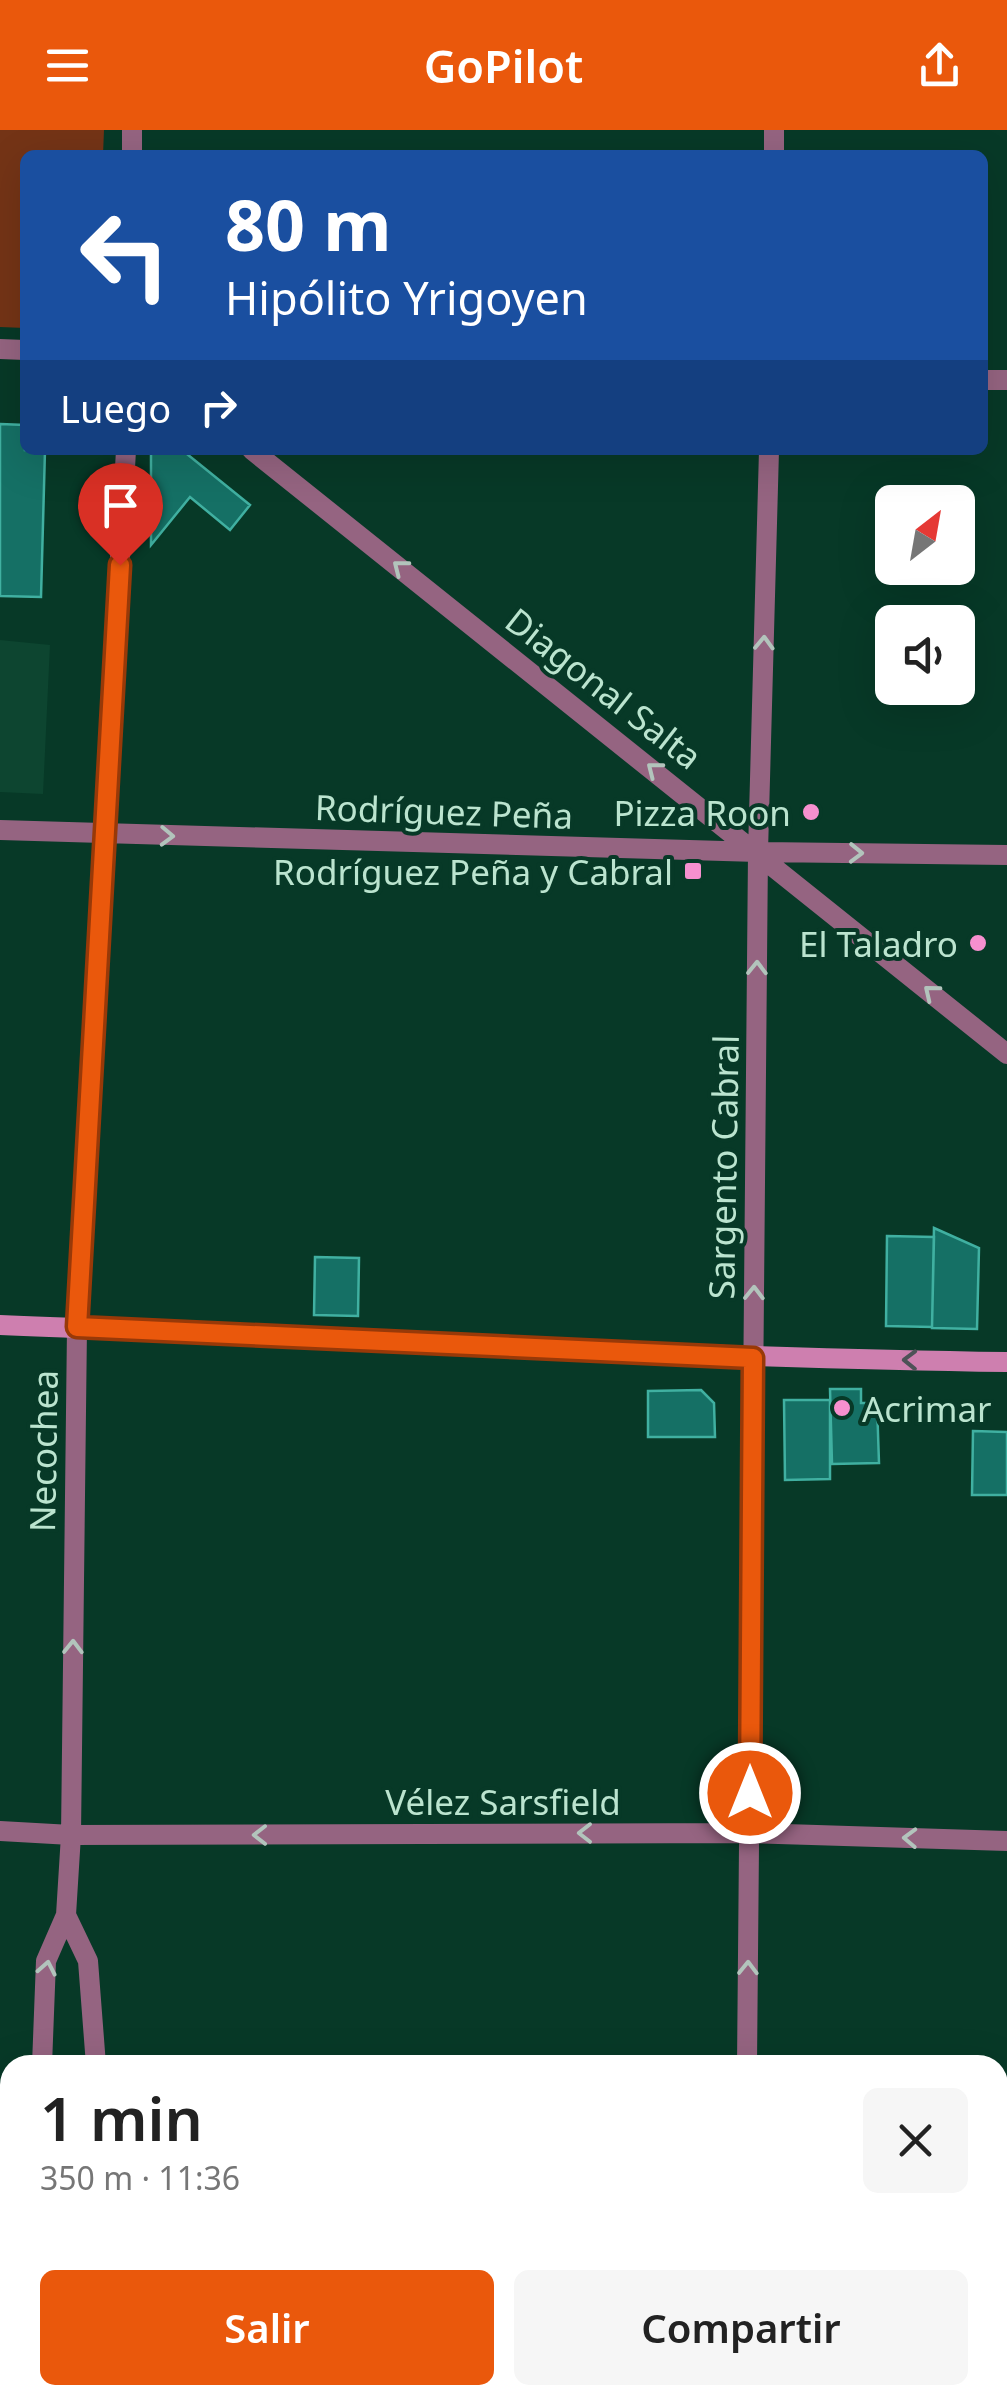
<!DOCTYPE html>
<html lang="es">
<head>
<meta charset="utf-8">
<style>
	body { margin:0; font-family:"Noto Sans",sans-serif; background:#f6f6f6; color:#222; height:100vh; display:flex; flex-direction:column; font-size:38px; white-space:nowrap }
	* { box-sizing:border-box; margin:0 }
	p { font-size:32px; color:#767676 }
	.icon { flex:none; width:55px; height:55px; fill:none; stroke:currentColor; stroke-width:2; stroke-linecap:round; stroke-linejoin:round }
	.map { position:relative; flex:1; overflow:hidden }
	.details { position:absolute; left:0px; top:1925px; width:1008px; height:350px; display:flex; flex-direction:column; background:#fff; border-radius:30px 30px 0 0; box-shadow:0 10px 40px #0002 }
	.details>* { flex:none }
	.banner { position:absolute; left:20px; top:20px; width:968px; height:305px; border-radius:15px; box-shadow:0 10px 40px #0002; background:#1a4fa0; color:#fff; overflow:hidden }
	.needle { width:65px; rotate:31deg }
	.controls { position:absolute; left:875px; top:355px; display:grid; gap:20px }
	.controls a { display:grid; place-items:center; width:100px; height:100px; border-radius:15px; background:#fff; box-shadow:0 10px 40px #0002; font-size:50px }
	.pin { position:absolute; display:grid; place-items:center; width:85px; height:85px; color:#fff; margin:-102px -42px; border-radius:50% 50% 50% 0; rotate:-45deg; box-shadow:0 0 10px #0007 }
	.pin .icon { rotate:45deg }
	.me { position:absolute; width:110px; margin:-55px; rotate:0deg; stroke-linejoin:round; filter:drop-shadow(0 0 8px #0008) }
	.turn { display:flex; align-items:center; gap:35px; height:210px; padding:0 40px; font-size:45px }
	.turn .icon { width:130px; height:130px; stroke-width:2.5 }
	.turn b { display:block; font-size:70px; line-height:85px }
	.then { display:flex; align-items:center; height:95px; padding:0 40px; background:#0003; gap:20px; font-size:38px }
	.round { display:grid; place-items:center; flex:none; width:105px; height:105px; border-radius:15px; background:#f6f6f6 }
	.headline { display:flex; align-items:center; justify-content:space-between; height:170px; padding:0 40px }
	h1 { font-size:60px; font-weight:600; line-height:75px }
	.primary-button { display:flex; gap:20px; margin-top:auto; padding:20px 40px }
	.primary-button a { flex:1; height:115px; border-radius:15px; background:#ea580c; color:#fff; font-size:40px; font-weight:600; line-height:115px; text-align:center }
	.primary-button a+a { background:#f6f6f6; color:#222 }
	header { display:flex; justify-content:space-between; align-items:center; height:130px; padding:0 40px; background:#ea580c; color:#fff; font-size:45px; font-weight:600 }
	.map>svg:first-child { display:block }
	.built { fill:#0d4530 }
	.green { fill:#743416 }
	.building { fill:#157065; stroke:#40b0a1; stroke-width:2.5 }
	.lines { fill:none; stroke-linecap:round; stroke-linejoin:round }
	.street { stroke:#956481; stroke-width:20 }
	.secondary { stroke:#ce7faf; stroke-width:20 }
	.oneway { stroke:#b2c4bc }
	.oneway2 { stroke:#4d5257 }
	.route-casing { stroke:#983908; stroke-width:25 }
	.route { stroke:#ea580c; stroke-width:18 }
	.poi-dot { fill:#f690cf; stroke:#073927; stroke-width:4 }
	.labels { text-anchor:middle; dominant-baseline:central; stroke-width:8; stroke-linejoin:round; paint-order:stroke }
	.street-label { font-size:35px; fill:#bbe4cf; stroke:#073927 }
	.poi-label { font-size:35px; fill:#bbe4cf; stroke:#073927; text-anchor:end }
</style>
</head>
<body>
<header><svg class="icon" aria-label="menu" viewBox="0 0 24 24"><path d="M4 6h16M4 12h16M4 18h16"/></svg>GoPilot<svg class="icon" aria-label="share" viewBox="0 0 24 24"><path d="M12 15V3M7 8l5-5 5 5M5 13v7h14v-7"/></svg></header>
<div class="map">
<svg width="1007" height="2275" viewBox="0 0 1007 2275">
	<rect width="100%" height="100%" fill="#073927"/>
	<path class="built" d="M0,510L50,515L43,664L0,662Z"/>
	<path class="green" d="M0,0H104L103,25H25V198L0,197Z"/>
	<path class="building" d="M0,294L25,295V320H45L41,467L0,466Z
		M151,320H182L250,375L230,400L190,367L151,415Z
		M934,1098L979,1118L977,1199L932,1198Z
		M887,1106L934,1107L932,1197L886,1196Z
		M315,1127L359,1128L358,1186L314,1185Z
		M830,1259H861V1273H877L879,1333L832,1334Z
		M701,1260L714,1273L715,1307H648V1261Z
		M784,1270H830V1349L785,1350Z
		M973,1301L1007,1302V1365H972Z"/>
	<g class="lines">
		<path class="street" d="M132,25V0
			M774,25V0
			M0,219L25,220
			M982,250H1007
			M252,320L1007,924
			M0,700L758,722L1007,725
			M0,1701L71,1705L750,1703L1007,1711
			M66,1785L88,1831L96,1935
			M42,1935L46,1831L66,1785L71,1705L77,1197L126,320
			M747,1935L758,722L769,320
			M0,2246H10
			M998,2260H1007
			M60,2275V2265
			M742,2275V2265"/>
		<path class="secondary" d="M0,1195C336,1208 671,1227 1007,1232"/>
	</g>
	<defs><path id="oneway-chevron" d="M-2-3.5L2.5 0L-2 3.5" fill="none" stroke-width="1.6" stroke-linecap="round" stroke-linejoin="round" transform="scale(2.5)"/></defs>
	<g class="oneway">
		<use href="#oneway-chevron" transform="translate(400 437) rotate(-142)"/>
		<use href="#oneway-chevron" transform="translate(764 513) rotate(-88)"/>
		<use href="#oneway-chevron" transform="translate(654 639) rotate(-142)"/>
		<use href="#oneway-chevron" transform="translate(167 706) rotate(2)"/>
		<use href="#oneway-chevron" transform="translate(856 723) rotate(1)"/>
		<use href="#oneway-chevron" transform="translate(757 838) rotate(-89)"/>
		<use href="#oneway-chevron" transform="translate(931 862) rotate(-141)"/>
		<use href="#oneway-chevron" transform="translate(754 1163) rotate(-89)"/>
		<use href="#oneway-chevron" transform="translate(73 1517) rotate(-89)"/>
		<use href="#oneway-chevron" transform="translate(585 1703) rotate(180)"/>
		<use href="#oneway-chevron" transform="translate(260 1705) rotate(180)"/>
		<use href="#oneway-chevron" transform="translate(910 1708) rotate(-178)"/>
		<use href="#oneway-chevron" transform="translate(47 1838) rotate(-79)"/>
		<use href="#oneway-chevron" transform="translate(748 1838) rotate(-89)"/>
	</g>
	<use class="oneway2" href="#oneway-chevron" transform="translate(910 1230) rotate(-179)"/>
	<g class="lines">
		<g class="route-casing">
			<path id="route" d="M120,435L77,1197L753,1228L750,1663"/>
		</g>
		<use href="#route" class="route"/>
	</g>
	<g class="poi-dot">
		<circle cx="811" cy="682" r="10"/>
		<rect x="683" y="731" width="20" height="20" rx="5"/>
		<circle cx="978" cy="813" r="10"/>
		<circle cx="842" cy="1278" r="10"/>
	</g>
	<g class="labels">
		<g class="street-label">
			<text transform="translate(604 558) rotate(38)">Diagonal Salta</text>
			<text transform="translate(444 681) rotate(2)">Rodríguez Peña</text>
			<text transform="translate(723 1037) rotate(-89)">Sargento Cabral</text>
			<text transform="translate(43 1321) rotate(-89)">Necochea</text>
			<text x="503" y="1671">Vélez Sarsfield</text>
		</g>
		<g class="poi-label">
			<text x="791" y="682">Pizza Roon</text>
			<text x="673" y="741">Rodríguez Peña y Cabral</text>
			<text x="958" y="813">El Taladro</text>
			<text x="862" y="1278" text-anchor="start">Acrimar</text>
		</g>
	</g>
</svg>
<div class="controls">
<a><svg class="needle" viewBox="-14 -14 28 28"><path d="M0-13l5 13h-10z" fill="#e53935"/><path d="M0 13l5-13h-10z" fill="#767676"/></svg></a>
<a><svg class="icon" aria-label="sound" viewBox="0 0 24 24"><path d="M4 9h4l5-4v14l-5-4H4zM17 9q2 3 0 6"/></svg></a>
</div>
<div class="pin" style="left:120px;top:435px;background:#d93025"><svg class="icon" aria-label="arrive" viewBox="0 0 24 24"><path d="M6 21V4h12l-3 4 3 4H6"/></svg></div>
<svg class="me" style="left:750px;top:1663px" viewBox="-20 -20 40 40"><circle r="17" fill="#ea580c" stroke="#fff" stroke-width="3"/><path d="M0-11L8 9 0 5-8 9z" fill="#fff"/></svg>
<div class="banner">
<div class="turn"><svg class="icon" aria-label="left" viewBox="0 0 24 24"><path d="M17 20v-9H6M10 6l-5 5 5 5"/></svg><div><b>80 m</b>Hipólito Yrigoyen</div></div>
<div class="then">Luego<svg class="icon" aria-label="right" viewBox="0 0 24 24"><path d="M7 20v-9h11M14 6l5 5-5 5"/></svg></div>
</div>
<section class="details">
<div class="headline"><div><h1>1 min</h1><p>350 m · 11:36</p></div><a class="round"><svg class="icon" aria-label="close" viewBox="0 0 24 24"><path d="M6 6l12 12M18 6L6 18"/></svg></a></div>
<div class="primary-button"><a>Salir</a><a>Compartir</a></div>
</section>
</div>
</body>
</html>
